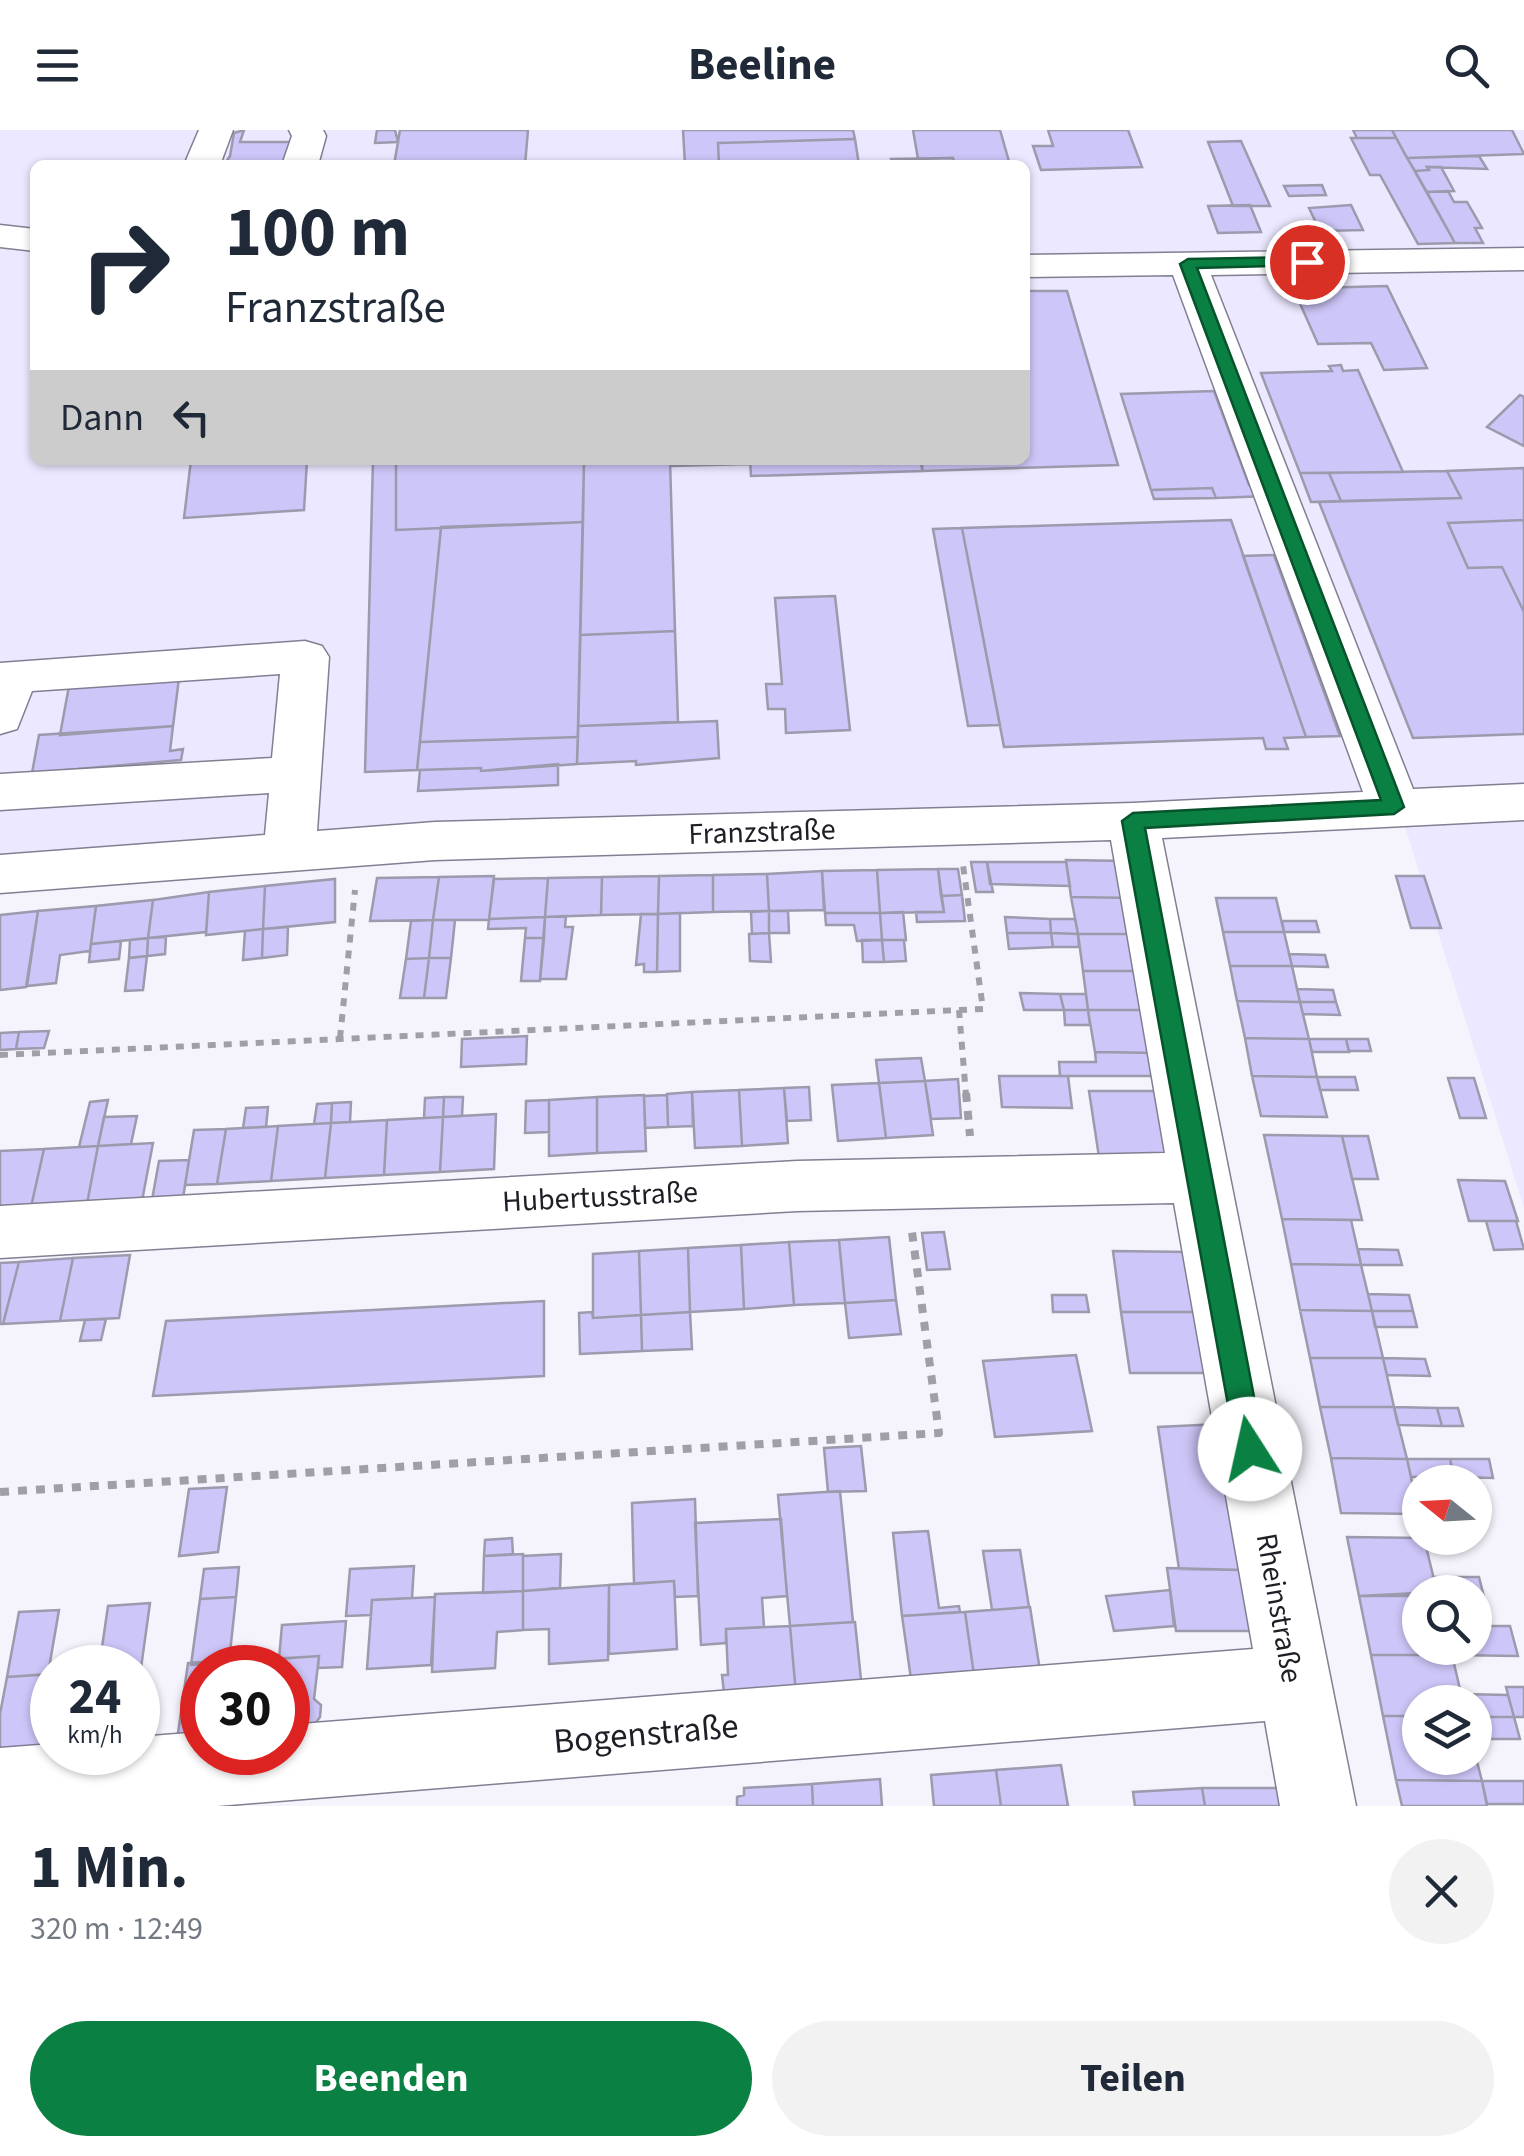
<!DOCTYPE html>
<html lang="de">
<head>
<meta charset="utf-8">
<style>
	body { margin:0; font-family:"Source Sans 3",sans-serif; background:#f2f2f3; color:#1f2937; height:100vh; display:flex; flex-direction:column; font-size:38px; white-space:nowrap }
	* { box-sizing:border-box; margin:0 }
	p { font-size:32px; color:#747a83 }
	.icon { flex:none; width:55px; height:55px; fill:none; stroke:currentColor; stroke-width:2; stroke-linecap:round; stroke-linejoin:round }
	.map { position:relative; height:1676px; overflow:hidden }
	.side { display:flex; flex-direction:column; background:#fff; flex:1 }
	.side>* { flex:none }
	.guide { position:absolute; left:30px; top:30px; width:1000px; height:305px; border-radius:15px; box-shadow:0 2px 8px #0004; background:#fff; color:#1f2937; overflow:hidden }
	.needle { width:65px; rotate:288deg }
	.tools { position:absolute; left:1402px; top:1335px; display:grid; gap:20px }
	.tools a { display:grid; place-items:center; width:90px; height:90px; border-radius:50%; background:#fff; box-shadow:0 2px 8px #0004; font-size:50px }
	.speed { position:absolute; left:30px; top:1515px; display:flex; gap:20px; font-size:50px; font-weight:700; text-align:center }
	.speed>* { display:grid; place-content:center; width:130px; height:130px; border-radius:50%; background:#fff; box-shadow:0 2px 8px #0004; line-height:1 }
	.speed small { font-size:25px; font-weight:400 }
	.speed .limit { border:15px solid #d22; background:#fff; color:#111 }
	.pin { position:absolute; display:grid; place-items:center; width:85px; height:85px; color:#fff; margin:-42px; border:5px solid #fff; border-radius:50%; box-shadow:0 2px 10px #0007 }
	.me { position:absolute; width:110px; margin:-55px; rotate:350deg; stroke-linejoin:round; filter:drop-shadow(0 0 8px #0008) }
	.turn { display:flex; align-items:center; gap:35px; height:210px; padding:0 30px; font-size:45px }
	.turn .icon { width:130px; height:130px; stroke-width:2.5 }
	.turn b { display:block; font-size:70px; line-height:85px }
	.then { display:flex; align-items:center; height:95px; padding:0 30px; background:#0003; gap:20px; font-size:38px }
	.round { display:grid; place-items:center; flex:none; width:105px; height:105px; border-radius:52px; background:#f2f2f3 }
	.overview { display:flex; align-items:center; justify-content:space-between; height:170px; padding:0 30px }
	h1 { font-size:60px; font-weight:700; line-height:75px }
	.button { display:flex; gap:20px; margin-top:auto; padding:20px 30px }
	.button a { flex:1; height:115px; border-radius:60px; background:#0b8043; color:#fff; font-size:40px; font-weight:700; line-height:115px; text-align:center }
	.button a+a { background:#f2f2f3; color:#1f2937 }
	header { display:flex; justify-content:space-between; align-items:center; height:130px; padding:0 30px; background:#fff; font-size:45px; font-weight:700 }
	.map>svg:first-child { display:block }
	.built { fill:#ebe8ff; fill-rule:evenodd }
	.building { fill:#cdc6f8; stroke:#9c9aad; stroke-width:2.5 }
	.lines { fill:none; stroke-linecap:round; stroke-linejoin:round }
	.minor-casing { stroke:#827f92; stroke-width:3 }
	.path-far1 { stroke:#a09fa8; stroke-width:6; stroke-dasharray:8 8; stroke-linecap:butt }
	.path { stroke:#a09fa8; stroke-width:8; stroke-dasharray:9 9; stroke-linecap:butt }
	.minor { fill:#fff; fill-rule:evenodd }
	.route { fill:#0b8043; stroke:#07532c; stroke-width:2.5 }
	.labels { text-anchor:middle; dominant-baseline:central; stroke-width:9; stroke-linejoin:round; paint-order:stroke }
	.street-label { font-size:30px; fill:#1f1e26; stroke:#fff }
	.near-street-label { font-size:35px; fill:#1f1e26; stroke:#fff }
</style>
</head>
<body>
<header><svg class="icon" aria-label="menu" viewBox="0 0 24 24"><path d="M4 6h16M4 12h16M4 18h16"/></svg>Beeline<svg class="icon" aria-label="search" viewBox="0 0 24 24"><circle cx="10" cy="10" r="6"/><path d="M15 15l6 6"/></svg></header>
<div class="map">
<svg width="1524" height="1676" viewBox="0 0 1524 1676">
	<rect width="100%" height="100%" fill="#f5f4fd"/>
	<path class="built" d="M0,0H1524V1078L1397,671L0,740ZM35,35H1025V330H35Z"/>
	<path class="building" d="M244,0L240,12H293L294,35H224L230,26L234,3Z
		M377,0H395L398,12L375,13Z
		M400,0H528L525,35H394Z
		M683,0H853L855,9L718,13L719,35H685Z
		M913,0H1000L1010,35H955L953,28L918,29Z
		M1048,0H1128L1142,37L1041,40L1033,16H1053Z
		M1353,0H1392L1396,8H1357Z
		M1392,0H1512L1524,24L1407,28Z
		M1351,8H1396L1455,113L1418,114L1380,45H1370Z
		M855,9L859,35H719L718,13Z
		M1241,11L1270,76H1233L1208,12Z
		M1479,26L1487,39L1427,37L1429,40L1415,41L1407,28Z
		M953,28L955,35H892L891,29Z
		M1427,37H1441L1454,61L1427,62L1415,41L1429,40Z
		M1322,55L1326,65L1289,66L1284,56Z
		M1448,61L1454,72H1467L1482,98H1475L1483,113H1455L1427,62Z
		M1250,75L1261,102L1218,103L1208,76Z
		M1351,75L1363,100L1320,101L1309,78Z
		M1387,156L1427,238L1384,240L1371,213L1318,214L1298,169H1305L1315,161L1314,158Z
		M1025,161H1067L1118,335L922,341L921,330H1025Z
		M1341,235L1343,241L1358,240L1403,342L1300,343L1261,243L1332,241L1329,236Z
		M1214,261L1249,355L1263,354L1267,366L1216,368L1212,358L1151,360L1121,264Z
		M1520,265L1524,267V316L1487,297Z
		M191,330H307L304,380L184,388Z
		M373,330H396V400L441,398L417,640L365,642Z
		M396,330H584L583,392L396,400Z
		M584,330H670L675,501L580,505Z
		M670,330H750V334L671,336Z
		M750,330H921L923,341L751,346Z
		M1524,338V390L1448,393L1468,438L1502,437L1524,482V604L1413,608L1319,372L1461,368L1447,341Z
		M1447,341L1461,368L1341,371L1329,343Z
		M1300,343H1329L1341,371L1311,372Z
		M1212,358L1216,368L1154,369L1151,360Z
		M1231,390L1306,607L1284,608L1288,619H1266L1263,608L1004,617L962,398Z
		M1524,390V482L1502,437L1468,438L1448,393Z
		M583,392L578,607L420,612L441,397Z
		M962,398L1000,595L968,596L933,399Z
		M1274,425L1340,606L1306,607L1243,426Z
		M835,466L850,600L786,603L785,579H768L766,554H782L775,468Z
		M675,501L678,592L578,596L580,505Z
		M179,548L173,596L60,605L69,556Z
		M717,591L719,628L636,635V631L577,634L578,596Z
		M173,596L170,621L183,619L181,630L32,643L39,605Z
		M578,607L577,634L481,641V638L417,640L420,612Z
		M558,634V655L418,661L420,640L481,638V641Z
		M1066,730L1127,731L1133,768L1071,767Z
		M971,732H987L993,762H976Z
		M987,732H1066L1070,756L990,754Z
		M938,739H958L962,765L941,766Z
		M938,739L944,782L880,783L877,740Z
		M877,740L880,783H825L822,741Z
		M822,741L824,780L769,781L767,744Z
		M767,744L769,781L713,782V745Z
		M713,745V782L658,784L659,746Z
		M494,746L489,790H433L439,747Z
		M659,746L658,784L601,785L602,747Z
		M1396,746H1424L1441,798H1411Z
		M439,747L433,790L370,791L377,748Z
		M602,747L601,785L545,787L548,748Z
		M548,748L545,787L489,789L494,749Z
		M335,749V792L263,799L265,756Z
		M265,756L263,799L206,805L209,762Z
		M209,762L206,802L148,808L153,770Z
		M962,765L965,791L917,792L916,782H944L941,766Z
		M1071,767L1133,768L1139,804H1078Z
		M1216,768H1276L1284,802H1223Z
		M153,770L148,808L91,814L96,776Z
		M96,776L90,821L60,825L56,853L27,856L38,781Z
		M38,781L26,857L0,860V785Z
		M769,781H788L789,803H769Z
		M769,781V803L752,804L751,782Z
		M903,782L906,810H882L880,783Z
		M680,783V841L657,842L658,784Z
		M825,783H880L882,810L857,811L854,795H826Z
		M641,784H658L657,842H644V834L636,835Z
		M566,786L565,797H573L566,849H540L545,787Z
		M545,787L544,808H525L526,798L488,799L489,789Z
		M1005,787L1050,789L1051,803H1007Z
		M1050,789H1075L1078,804L1051,803Z
		M433,790L429,828L406,829L411,791Z
		M433,790H455L451,828H429Z
		M1282,791H1316L1319,802H1284Z
		M288,797L287,825L262,828L263,799Z
		M263,799L262,828L243,830L245,801Z
		M1223,802H1284L1292,836H1230Z
		M769,803L771,832L750,831L749,804Z
		M1007,803H1051L1053,817L1009,819Z
		M1051,803L1078,804L1079,817H1053Z
		M1078,804H1139L1144,841H1083Z
		M166,807L165,824L147,826L148,808Z
		M148,808L147,826L129,828L130,810Z
		M525,808H544L540,851H521Z
		M882,810H904L906,831L884,832Z
		M882,810L884,832H863L862,810Z
		M121,811L119,829L89,832L91,814Z
		M1289,824L1325,825L1328,837L1292,836Z
		M147,826L143,860L125,861L129,828Z
		M429,828H451L446,868H424Z
		M429,828L424,868H400L406,829Z
		M1230,836H1292L1300,872L1237,871Z
		M1083,841H1146L1152,880H1088Z
		M1297,859L1333,860L1336,872H1300Z
		M1020,863L1060,864L1064,880H1024Z
		M1060,864H1086L1088,880H1064Z
		M1237,871L1300,872L1309,909L1245,908Z
		M1300,872H1336L1340,885L1303,884Z
		M1064,880H1088L1090,895H1065Z
		M1088,880H1152L1159,923L1095,922Z
		M49,901L44,918L16,919L19,902Z
		M19,902L16,919L0,920V903Z
		M527,906L526,934L461,937L462,909Z
		M1245,908L1309,909L1317,947L1252,946Z
		M1309,909H1346L1349,922H1312Z
		M1346,909H1368L1371,921H1349Z
		M1095,922L1156,923L1160,946H1060L1059,932H1096Z
		M921,928L925,951L879,953L876,930Z
		M999,946H1068L1072,978L1002,977Z
		M1252,946L1317,947L1327,987L1261,986Z
		M1317,947H1355L1358,960H1320Z
		M1448,948H1474L1486,988H1460Z
		M958,949L961,988L931,989L925,951Z
		M925,951L933,1005L886,1008L879,953Z
		M879,953L886,1008L838,1011L832,955Z
		M809,957L811,990L787,991L784,958Z
		M784,958L788,1013L742,1016L739,960Z
		M739,960L742,1016L695,1018L692,962Z
		M1089,961H1165L1176,1027H1099Z
		M692,962L693,996L668,997L667,964Z
		M644,965L646,1021L597,1023V967Z
		M667,965L668,997L645,998L644,966Z
		M444,967L443,987L424,988L425,968Z
		M444,967H463L462,986L443,987Z
		M597,967V1023L549,1026V970Z
		M108,970L98,1016L79,1017L90,972Z
		M549,970V1002L525,1003L526,971Z
		M351,972L350,992L331,993L332,973Z
		M332,973L331,993L314,994L317,974Z
		M268,977L266,997L243,998L246,978Z
		M496,984L494,1039L440,1042L443,987Z
		M137,986L131,1014L98,1016L104,987Z
		M443,987L440,1042L384,1045L387,990Z
		M387,990L384,1045L325,1048L331,993Z
		M331,993L325,1048L271,1051L278,996Z
		M278,996L271,1051L217,1054L226,999Z
		M226,999L217,1054L185,1055L194,1000Z
		M1264,1005L1342,1006L1362,1090L1282,1089Z
		M1342,1006H1368L1378,1049H1352Z
		M153,1013L142,1071L87,1074L98,1016Z
		M98,1016L87,1074L31,1077L44,1019Z
		M44,1019L31,1077L0,1078V1021Z
		M189,1030L183,1068L152,1070L159,1031Z
		M1458,1050L1505,1051L1518,1091H1469Z
		M1282,1089L1351,1090L1361,1135L1291,1134Z
		M1486,1091H1516L1524,1119L1494,1120Z
		M944,1102L950,1139L927,1140L922,1103Z
		M889,1107L896,1170L845,1173L839,1110Z
		M839,1110L845,1173L794,1175L789,1112Z
		M789,1112L794,1175L744,1179L741,1115Z
		M741,1115L744,1179L690,1182L688,1118Z
		M688,1118L690,1182L641,1185L639,1121Z
		M1358,1119L1398,1120L1402,1135H1361Z
		M639,1121L641,1185L593,1188V1124Z
		M1113,1121L1191,1122L1201,1182H1121Z
		M130,1125L119,1188L60,1191L73,1128Z
		M73,1128L60,1191L3,1194L19,1132Z
		M19,1132L3,1194H0V1133Z
		M1291,1134L1361,1135L1372,1181L1300,1180Z
		M1368,1164L1409,1165L1413,1181H1372Z
		M1052,1165H1086L1089,1182H1053Z
		M896,1170L901,1204L849,1208L845,1173Z
		M544,1171V1246L153,1266L166,1191Z
		M1300,1180L1372,1181L1383,1228H1310Z
		M1372,1181H1413L1417,1197H1375Z
		M592,1182L593,1188L641,1185L642,1221L580,1224L579,1183Z
		M690,1182L692,1219L642,1221L641,1185Z
		M1121,1182H1201L1211,1243H1130Z
		M106,1189L101,1210L80,1211L85,1190Z
		M1076,1225L1092,1301L995,1307L983,1231Z
		M1310,1228H1383L1394,1277H1320Z
		M1383,1228L1425,1229L1430,1246L1387,1245Z
		M1320,1277H1394L1407,1329L1331,1328Z
		M1394,1277L1437,1278L1442,1296L1398,1295Z
		M1437,1278H1458L1463,1296H1442Z
		M1220,1294L1243,1440L1179,1439L1158,1297Z
		M861,1316L866,1361L828,1362L824,1318Z
		M1331,1328L1407,1329L1419,1384L1341,1383Z
		M1407,1329H1450L1454,1347H1411Z
		M1450,1329H1489L1493,1348L1454,1347Z
		M227,1357L218,1422L179,1426L189,1359Z
		M840,1361L853,1492L790,1496L778,1365Z
		M695,1369L698,1466L675,1467L674,1451L634,1454L632,1373Z
		M781,1389L787,1466L762,1468L764,1497L726,1499V1513L701,1515L695,1393Z
		M928,1401L939,1478L959,1476L960,1482L902,1486L893,1403Z
		M1347,1407L1424,1408L1437,1462L1359,1466Z
		M512,1408L513,1424L484,1426L485,1410Z
		M1020,1420L1029,1477L992,1480L983,1421Z
		M523,1424V1461L483,1463L484,1426Z
		M561,1424L560,1458L523,1461V1426Z
		M414,1436L412,1468L372,1470L371,1485L346,1486L350,1439Z
		M239,1437L236,1467L200,1469L204,1439Z
		M1167,1438L1243,1440L1253,1501H1176Z
		M1433,1447H1479L1484,1467H1475V1462H1437Z
		M674,1451L677,1519L609,1524V1455Z
		M609,1455L608,1530L549,1534V1499L523,1500V1461Z
		M1170,1460L1174,1496L1114,1501L1106,1466Z
		M523,1461V1500L497,1502L495,1538L432,1542L435,1464Z
		M1359,1466H1420V1518H1450L1452,1525H1371Z
		M236,1467L229,1532L191,1535L200,1469Z
		M435,1467L431,1535L367,1539L372,1470Z
		M150,1473L141,1538H99L108,1476Z
		M1030,1477L1041,1547L975,1552L965,1482Z
		M59,1480L48,1544L7,1547L19,1482Z
		M965,1482L975,1552L912,1556L902,1486Z
		M346,1491L342,1537L318,1538L319,1526L279,1529L282,1495Z
		M855,1492L862,1559L796,1564L790,1496Z
		M790,1496L796,1564L724,1563L722,1545H728L726,1499Z
		M1475,1496H1510L1518,1526L1452,1525L1450,1518H1475Z
		M1371,1525H1452L1463,1572H1420V1586H1383Z
		M319,1526L314,1569L321,1575L320,1587L311,1599L288,1601V1538H254L255,1530Z
		M255,1529L254,1538H202V1608L177,1610L188,1533Z
		M52,1544V1617L0,1621V1584L7,1547Z
		M1506,1557H1524V1587H1514Z
		M1461,1564L1508,1565L1514,1587H1475V1572H1463Z
		M1383,1586H1420V1628H1475V1624L1482,1651L1396,1650Z
		M1475,1587H1514L1520,1609H1475Z
		M1061,1635L1068,1676H1001L996,1640Z
		M996,1640L1001,1676H934L931,1645Z
		M880,1649L882,1676H813L812,1654Z
		M1396,1650L1482,1651L1487,1676H1402Z
		M1482,1651H1524V1674H1487Z
		M812,1654L813,1676H737V1667L744,1665V1658Z
		M1202,1658L1205,1676H1135L1133,1662Z
		M1202,1658H1279L1282,1676H1205Z"/>
	<g class="lines">
		<g class="minor-casing">
			<path id="minor" d="M199,0H233L220,35H184Z
				M289,0H323L326,6L318,35H282L292,6Z
				M0,95L35,99V121L0,117Z
				M1524,118V140L1211,145L1413,659L1524,654V690L1162,708L1356,1676H1280L1265,1591L217,1676H0V1618L52,1614V1622H138V1607L202,1602V1622H288V1595L1253,1519L1174,1073L797,1081L0,1128V1076L797,1031L1165,1023L1111,710L435,730L0,763V725L265,705L269,663L0,680V644L272,628L280,544L32,561L17,599L0,604V533L305,511L322,516L329,527L317,701L435,692L1133,673L1363,662L1173,145L1025,147V125Z"/>
		</g>
		<path class="path-far1" d="M959,880L983,879L963,735
			M340,908L355,760
			M0,925L959,880L966,965"/>
		<path class="path" d="M966,963L970,1006
			M0,1362L939,1303L912,1102"/>
		<use href="#minor" class="minor"/>
	</g>
	<path class="route" d="M1307,127L1312,129V135L1197,138L1404,677L1394,684L1145,698L1264,1319L1260,1328L1250,1332L1240,1328L1236,1319L1122,691L1133,683L1381,670L1180,134L1188,129Z"/>
	<g class="labels">
		<g class="street-label">
			<text transform="translate(762 702) rotate(-2)">Franzstraße</text>
			<text transform="translate(600 1067) rotate(-3)">Hubertusstraße</text>
			<text transform="translate(1279 1478) rotate(80)">Rheinstraße</text>
		</g>
		<g class="near-street-label">
			<text transform="translate(646 1604) rotate(-5)">Bogenstraße</text>
		</g>
	</g>
</svg>
<div class="tools">
<a><svg class="needle" viewBox="-14 -14 28 28"><path d="M0-13l5 13h-10z" fill="#e53935"/><path d="M0 13l5-13h-10z" fill="#747a83"/></svg></a>
<a><svg class="icon" aria-label="search" viewBox="0 0 24 24"><circle cx="10" cy="10" r="6"/><path d="M15 15l6 6"/></svg></a>
<a><svg class="icon" aria-label="layers" viewBox="0 0 24 24"><path d="M12 4l9 5-9 5-9-5zM3 14l9 5 9-5"/></svg></a>
</div>
<div class="speed"><div>24<small>km/h</small></div><div class="limit">30</div></div>
<div class="pin" style="left:1307px;top:132px;background:#d93025"><svg class="icon" aria-label="arrive" viewBox="0 0 24 24"><path d="M6 21V4h12l-3 4 3 4H6"/></svg></div>
<svg class="me" style="left:1250px;top:1319px" viewBox="-20 -20 40 40"><circle r="19" fill="#fff"/><path d="M0-13L10 11 0 6-10 11z" fill="#0b8043"/></svg>
<div class="guide">
<div class="turn"><svg class="icon" aria-label="right" viewBox="0 0 24 24"><path d="M7 20v-9h11M14 6l5 5-5 5"/></svg><div><b>100 m</b>Franzstraße</div></div>
<div class="then">Dann<svg class="icon" aria-label="left" viewBox="0 0 24 24"><path d="M17 20v-9H6M10 6l-5 5 5 5"/></svg></div>
</div>
</div>
<section class="side">
<div class="overview"><div><h1>1 Min.</h1><p>320 m · 12:49</p></div><a class="round"><svg class="icon" aria-label="close" viewBox="0 0 24 24"><path d="M6 6l12 12M18 6L6 18"/></svg></a></div>
<div class="button"><a>Beenden</a><a>Teilen</a></div>
</section>
</body>
</html>
